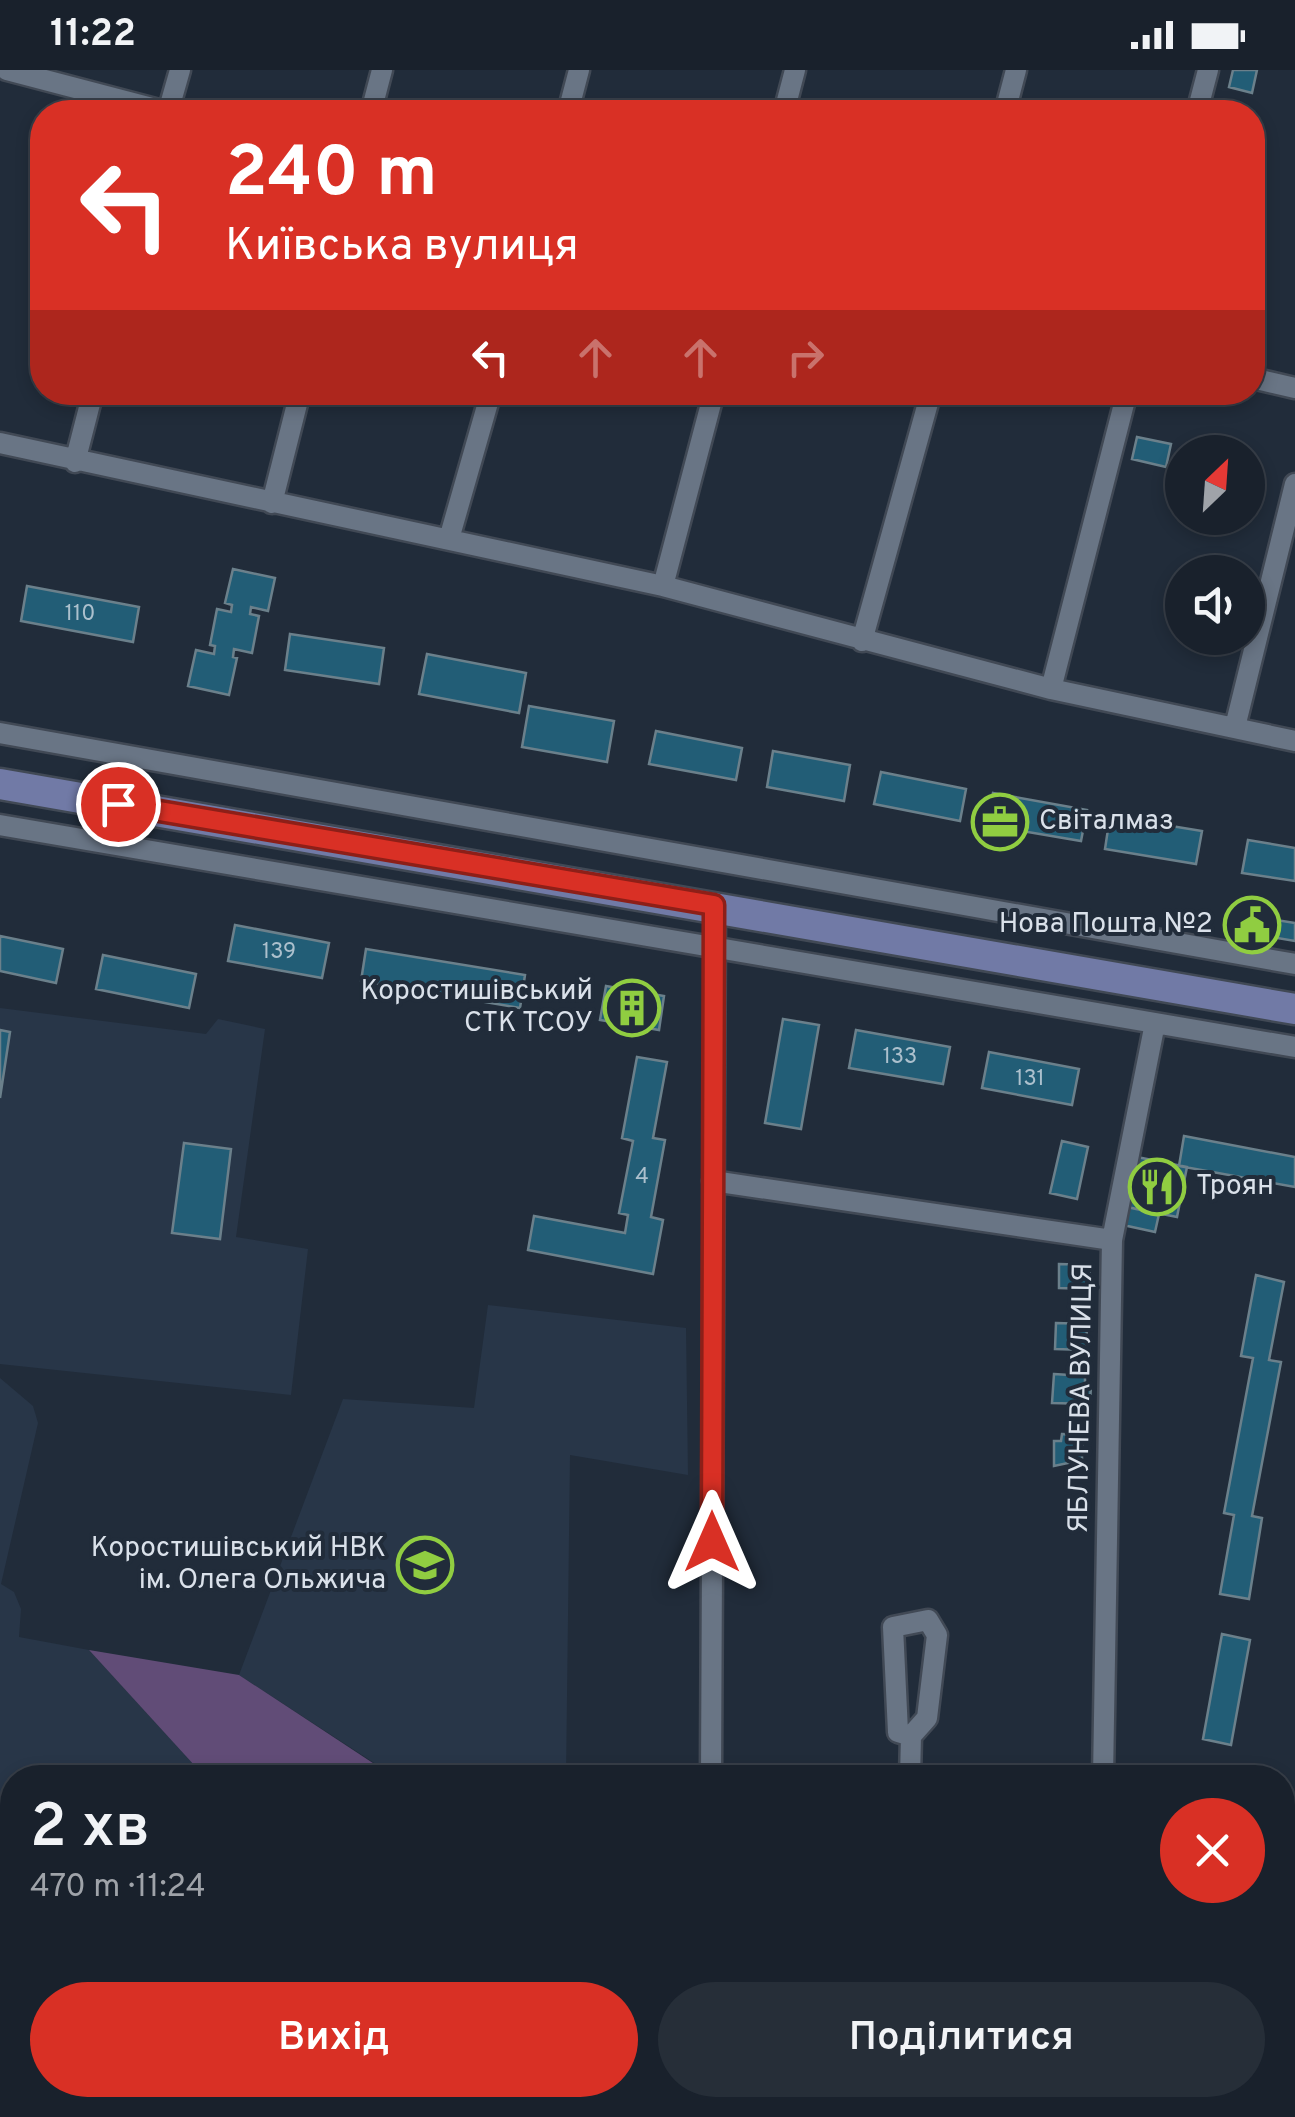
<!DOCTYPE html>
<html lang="uk">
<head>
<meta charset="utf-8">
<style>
	body { margin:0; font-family:Overpass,sans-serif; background:#262e38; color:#f1f3f6; height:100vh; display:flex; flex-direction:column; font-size:38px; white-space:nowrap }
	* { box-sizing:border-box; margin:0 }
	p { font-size:32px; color:#9fa3a9 }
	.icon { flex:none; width:55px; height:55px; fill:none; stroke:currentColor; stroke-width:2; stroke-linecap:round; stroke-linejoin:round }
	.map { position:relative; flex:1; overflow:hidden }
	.details { position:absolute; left:0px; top:1695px; width:1295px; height:352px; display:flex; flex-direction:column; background:#19212c; border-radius:40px 40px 0 0; box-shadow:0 5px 15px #0003,0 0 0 2px #373e48 }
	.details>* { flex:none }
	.top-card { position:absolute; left:30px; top:30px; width:1235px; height:305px; border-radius:40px; box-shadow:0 5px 15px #0003,0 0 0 2px #373e48; background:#d93025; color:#fff; overflow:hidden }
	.needle { width:65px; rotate:25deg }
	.tools { position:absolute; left:1165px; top:365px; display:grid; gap:20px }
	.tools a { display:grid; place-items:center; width:100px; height:100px; border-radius:50%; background:#19212c; box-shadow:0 5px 15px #0003,0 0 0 2px #373e48; font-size:50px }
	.pin { position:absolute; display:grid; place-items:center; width:85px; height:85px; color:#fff; margin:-42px; border:5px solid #fff; border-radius:50%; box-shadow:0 2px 10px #0007 }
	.me { position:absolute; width:110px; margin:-55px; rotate:0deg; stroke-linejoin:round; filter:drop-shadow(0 0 8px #0008) }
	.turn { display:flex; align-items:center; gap:35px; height:210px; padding:0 30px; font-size:45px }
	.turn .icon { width:130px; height:130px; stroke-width:2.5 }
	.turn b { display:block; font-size:70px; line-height:85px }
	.lanes { display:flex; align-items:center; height:95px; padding:0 30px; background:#0003; justify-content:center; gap:50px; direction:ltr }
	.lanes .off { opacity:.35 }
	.round { display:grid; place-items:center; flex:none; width:105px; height:105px; border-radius:52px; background:#262e38 }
	.summary { display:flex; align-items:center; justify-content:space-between; height:170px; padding:0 30px }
	h1 { font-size:60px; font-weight:600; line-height:75px }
	.cta { display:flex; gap:20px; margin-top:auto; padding:20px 30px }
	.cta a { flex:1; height:115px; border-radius:60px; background:#d93025; color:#fff; font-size:40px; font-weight:600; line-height:115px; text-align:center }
	.cta a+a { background:#262e38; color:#f1f3f6 }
	.status { display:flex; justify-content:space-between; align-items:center; height:70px; padding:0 50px; background:#19212c; direction:ltr }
	.status svg { height:28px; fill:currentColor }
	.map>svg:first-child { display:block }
	.built { fill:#283648 }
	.forest { fill:#614c77 }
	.building { fill:#225d76; stroke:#6b808b; stroke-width:2.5 }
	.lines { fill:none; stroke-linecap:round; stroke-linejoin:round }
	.street-casing { stroke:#414955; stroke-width:25 }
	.secondary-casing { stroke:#414955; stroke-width:35 }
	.street { stroke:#697585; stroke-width:20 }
	.secondary { stroke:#717aa6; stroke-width:30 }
	.route-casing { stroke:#8d1f18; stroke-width:25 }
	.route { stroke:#d93025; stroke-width:18 }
	.labels { text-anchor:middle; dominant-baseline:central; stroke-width:8; stroke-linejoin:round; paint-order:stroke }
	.number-label { font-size:22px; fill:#acc0cd }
	.poi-label { font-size:28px; fill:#dae1ea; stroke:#212c3a; text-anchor:end }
	.street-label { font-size:28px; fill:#dae1ea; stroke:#212c3a }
</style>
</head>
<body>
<div class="status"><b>11:22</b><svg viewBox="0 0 49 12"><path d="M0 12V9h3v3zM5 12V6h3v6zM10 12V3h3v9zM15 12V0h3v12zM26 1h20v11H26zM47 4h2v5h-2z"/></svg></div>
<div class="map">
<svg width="1295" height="2047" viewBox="0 0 1295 2047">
	<rect width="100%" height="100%" fill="#212c3a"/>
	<path class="built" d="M0,938L206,964L218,949L265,959L236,1167L308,1179L291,1325L0,1294Z
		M488,1235L686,1258L688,1405L570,1385L566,1707H385V1700L239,1605L343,1329L474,1338Z
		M0,1308L33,1336L38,1353L1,1514L14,1522L21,1539L19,1567L89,1580L205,1707L12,1708V2035H166L163,2047H0Z"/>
	<path class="forest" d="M89,1580L239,1605L385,1701V1707H205Z"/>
	<path class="building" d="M1233,0H1257L1252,23L1229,17Z
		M1137,367L1171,374L1166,397L1132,389Z
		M233,499L275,508L268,541L251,537L250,544L259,546L252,583L234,579L233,587L237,588L229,625L188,616L196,580L214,584L215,576L210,575L217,539L231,542L232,535L225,533Z
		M27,516L139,537L133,572L21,551Z
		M290,564L384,578L379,614L285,600Z
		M427,584L526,603L519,643L419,624Z
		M529,636L614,651L607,692L522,677Z
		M656,661L742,678L736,710L649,694Z
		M773,681L850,695L844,731L767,717Z
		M881,702L966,719L960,751L874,734Z
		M993,723L1087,740L1081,771L987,755Z
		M1110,746L1202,761L1196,794L1105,779Z
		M1248,770L1295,778V811L1242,803Z
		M1245,845L1295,853V871L1243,862Z
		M235,855L329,873L322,908L228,891Z
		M0,866L63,879L56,913L0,901Z
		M366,879L525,905L520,938L361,911Z
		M103,885L196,904L189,938L96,919Z
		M606,916L664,926L659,960L600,950Z
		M783,949L819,955L801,1059L765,1053Z
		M0,960L10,962L0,1028Z
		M856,960L950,977L943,1014L849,998Z
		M989,982L1079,999L1072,1035L982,1018Z
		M637,987L667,992L653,1068L665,1070L651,1147L663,1150L653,1204L528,1180L534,1146L625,1163L628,1145L619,1143L633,1071L622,1068Z
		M1184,1066L1295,1087V1117L1179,1096Z
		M1062,1071L1088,1077L1077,1129L1050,1123Z
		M184,1073L231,1079L220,1169L172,1163Z
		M1137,1087L1187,1097L1177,1147L1127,1137Z
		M1127,1137L1159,1144L1155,1162L1123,1155Z
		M1059,1194L1090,1195L1089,1219L1059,1218Z
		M1256,1205L1284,1212L1269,1290L1281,1292L1252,1446L1262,1448L1249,1529L1220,1524L1234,1445L1224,1443L1253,1288L1241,1286Z
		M1056,1253L1087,1254L1086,1280L1055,1279Z
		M1054,1304L1085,1306V1315H1091L1090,1334L1052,1333Z
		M1062,1364L1082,1365V1390L1054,1396V1371H1061Z
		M1222,1564L1250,1570L1231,1675L1203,1669Z"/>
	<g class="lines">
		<g class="street-casing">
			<path id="street" d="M7,0L167,42
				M168,42L180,0
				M371,42L382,0
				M568,42L579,0
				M784,42L795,0
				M1005,42L1016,0
				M1197,42L1208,0
				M1252,308L1295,318
				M0,373L663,516L1051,619L1295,671
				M75,392L93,322
				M272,433L300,322
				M449,469L491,322
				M663,516L714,322
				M862,571L931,322
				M1051,619L1127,322
				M1235,657L1295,414
				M0,663L1295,894
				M0,755L1295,977
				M713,1111L1112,1170
				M711,1708L715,835
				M910,1708L911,1666L927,1648L937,1565L928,1550L893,1557L898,1662L911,1666
				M1103,1708L1112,1170L1155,953
				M1160,2035V2047
				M709,2047V2035
				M1252,2047L1295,2039"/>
		</g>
		<g class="secondary-casing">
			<path id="secondary" d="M0,714L1295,939"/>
		</g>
		<use href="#street" class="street"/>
		<use href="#secondary" class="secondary"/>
	</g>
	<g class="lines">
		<g class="route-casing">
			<path id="route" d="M118,734L714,835L712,1472"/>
		</g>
		<use href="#route" class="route"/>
	</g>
	<defs>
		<g id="office-ring" transform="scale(2.875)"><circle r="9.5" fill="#212c3a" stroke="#90cd41" stroke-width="1.5"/><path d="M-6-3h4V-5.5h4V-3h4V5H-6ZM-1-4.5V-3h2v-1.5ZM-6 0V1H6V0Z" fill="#90cd41"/></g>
		<g id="civic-ring" transform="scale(2.875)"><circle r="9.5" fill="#212c3a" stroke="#90cd41" stroke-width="1.5"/><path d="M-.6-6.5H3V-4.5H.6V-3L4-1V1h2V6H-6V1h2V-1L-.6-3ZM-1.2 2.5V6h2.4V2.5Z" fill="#90cd41"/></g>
		<g id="building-ring" transform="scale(2.875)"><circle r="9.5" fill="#212c3a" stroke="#90cd41" stroke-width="1.5"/><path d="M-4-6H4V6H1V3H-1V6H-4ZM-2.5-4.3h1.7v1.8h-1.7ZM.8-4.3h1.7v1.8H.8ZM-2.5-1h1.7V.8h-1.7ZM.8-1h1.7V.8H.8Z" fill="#90cd41"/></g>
		<g id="restaurant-ring" transform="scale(2.875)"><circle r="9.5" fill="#212c3a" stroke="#90cd41" stroke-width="1.5"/><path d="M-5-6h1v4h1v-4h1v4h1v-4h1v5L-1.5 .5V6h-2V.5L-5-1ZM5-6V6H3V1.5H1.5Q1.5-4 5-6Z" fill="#90cd41"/></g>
		<g id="school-ring" transform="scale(2.875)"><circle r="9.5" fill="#212c3a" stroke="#90cd41" stroke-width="1.5"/><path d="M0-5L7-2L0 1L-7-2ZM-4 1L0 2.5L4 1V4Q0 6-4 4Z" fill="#90cd41"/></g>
	</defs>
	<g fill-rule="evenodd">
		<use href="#office-ring" x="1000" y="752"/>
		<use href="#civic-ring" x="1252" y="855"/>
		<use href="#building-ring" x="632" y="938"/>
		<use href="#restaurant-ring" x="1157" y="1117"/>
		<use href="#school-ring" x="425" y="1495"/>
	</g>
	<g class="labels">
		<g class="number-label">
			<text x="80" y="544">110</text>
			<text x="279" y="882">139</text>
			<text x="900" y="987">133</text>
			<text x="1030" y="1009">131</text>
			<text x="642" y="1107">4</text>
		</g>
		<g class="poi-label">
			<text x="1039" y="752" text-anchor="start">Світалмаз</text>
			<text x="1213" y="855">Нова Пошта №2</text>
			<text x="593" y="922">Коростишівський<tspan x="593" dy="32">СТК ТСОУ</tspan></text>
			<text x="1196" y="1117" text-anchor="start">Троян</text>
			<text x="386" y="1479">Коростишівський НВК<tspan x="386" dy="32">ім. Олега Ольжича</tspan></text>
		</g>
		<g class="street-label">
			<text transform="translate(1082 1328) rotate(-89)">ЯБЛУНЕВА ВУЛИЦЯ</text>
		</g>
	</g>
</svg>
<div class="tools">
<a><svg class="needle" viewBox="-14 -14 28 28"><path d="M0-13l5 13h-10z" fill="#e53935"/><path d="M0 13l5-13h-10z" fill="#9fa3a9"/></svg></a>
<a><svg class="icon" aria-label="sound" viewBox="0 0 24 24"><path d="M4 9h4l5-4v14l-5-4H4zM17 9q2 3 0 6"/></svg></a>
</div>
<div class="pin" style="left:118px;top:734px;background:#d93025"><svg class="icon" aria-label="arrive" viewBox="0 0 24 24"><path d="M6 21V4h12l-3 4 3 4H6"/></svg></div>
<svg class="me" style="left:712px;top:1472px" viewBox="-20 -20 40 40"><path d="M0-17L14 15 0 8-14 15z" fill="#d93025" stroke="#fff" stroke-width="4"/></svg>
<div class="top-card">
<div class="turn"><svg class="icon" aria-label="left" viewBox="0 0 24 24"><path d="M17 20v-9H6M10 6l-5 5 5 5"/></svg><div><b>240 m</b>Київська вулиця</div></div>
<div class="lanes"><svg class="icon" aria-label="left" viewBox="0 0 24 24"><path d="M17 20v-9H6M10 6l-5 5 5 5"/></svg><svg class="icon off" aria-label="ahead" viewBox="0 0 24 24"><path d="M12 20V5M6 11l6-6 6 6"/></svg><svg class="icon off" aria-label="ahead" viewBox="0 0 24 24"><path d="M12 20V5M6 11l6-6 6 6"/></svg><svg class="icon off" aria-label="right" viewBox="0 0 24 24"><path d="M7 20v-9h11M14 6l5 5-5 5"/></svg></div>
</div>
<section class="details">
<div class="summary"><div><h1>2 хв</h1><p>470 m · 11:24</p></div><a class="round" style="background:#d93025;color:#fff"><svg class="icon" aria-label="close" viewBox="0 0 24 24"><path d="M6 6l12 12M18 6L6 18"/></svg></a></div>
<div class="cta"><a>Вихід</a><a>Поділитися</a></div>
</section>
</div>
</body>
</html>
